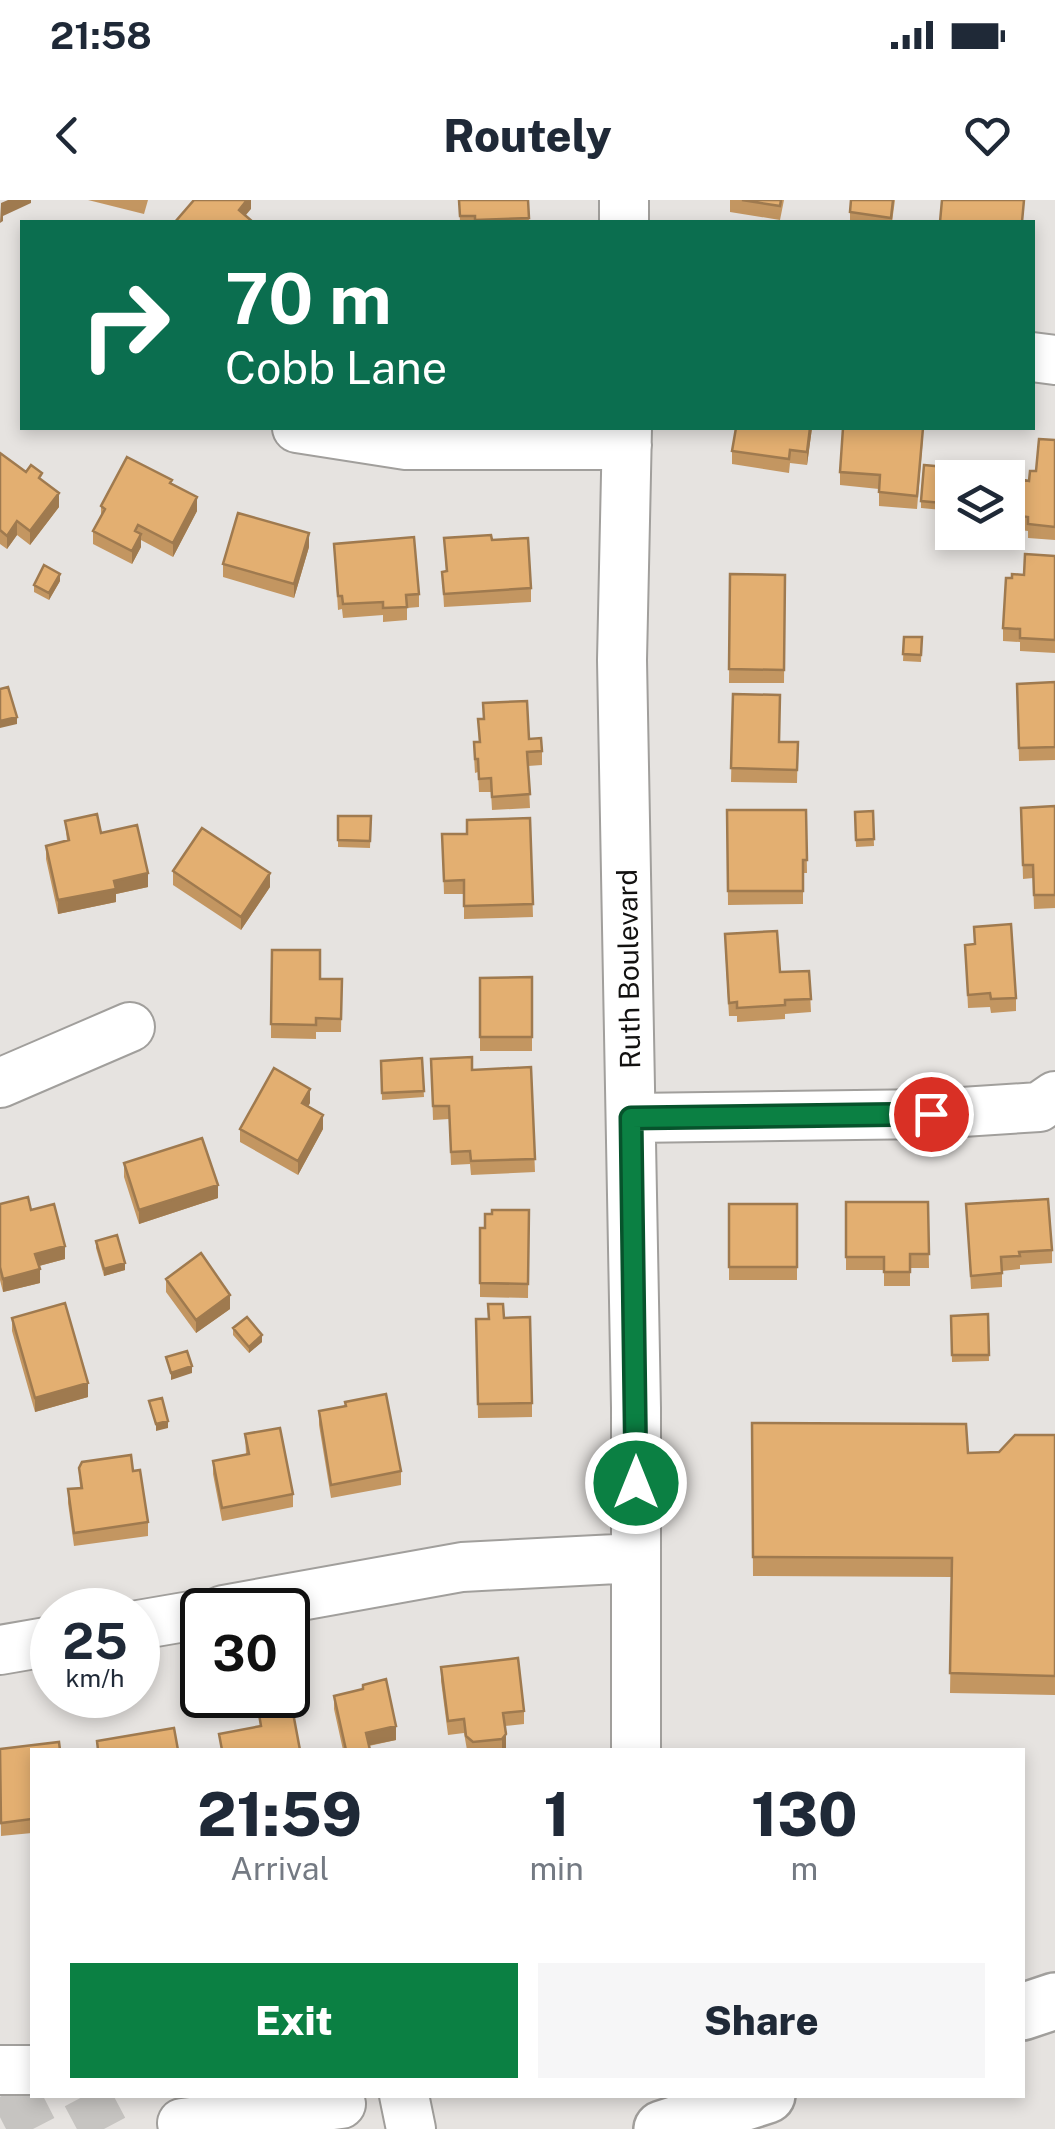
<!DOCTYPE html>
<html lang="en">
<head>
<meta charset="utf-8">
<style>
	body { margin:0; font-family:"Public Sans",sans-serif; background:#f6f6f7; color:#1f2937; height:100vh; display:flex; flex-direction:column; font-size:38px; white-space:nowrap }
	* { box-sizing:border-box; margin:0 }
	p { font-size:32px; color:#747a83 }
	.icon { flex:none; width:55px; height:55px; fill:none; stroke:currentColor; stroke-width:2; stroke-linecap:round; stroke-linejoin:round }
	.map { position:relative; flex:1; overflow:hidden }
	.details { position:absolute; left:30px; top:1548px; width:995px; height:350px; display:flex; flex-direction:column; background:#fff; border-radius:0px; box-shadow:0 5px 15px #0003 }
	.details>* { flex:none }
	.hud { position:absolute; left:20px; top:20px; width:1015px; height:210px; border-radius:0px; box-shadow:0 5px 15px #0003; background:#0b6e4f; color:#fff; overflow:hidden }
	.controls { position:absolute; left:935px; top:260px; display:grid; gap:20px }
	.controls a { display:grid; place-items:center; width:90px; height:90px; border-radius:0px; background:#fff; box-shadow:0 5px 15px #0003; font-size:50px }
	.speed { position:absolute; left:30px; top:1388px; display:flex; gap:20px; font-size:50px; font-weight:700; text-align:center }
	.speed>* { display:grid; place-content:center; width:130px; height:130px; border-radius:50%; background:#fff; box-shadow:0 5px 15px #0003; line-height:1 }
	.speed small { font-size:25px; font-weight:400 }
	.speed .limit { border:5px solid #111; border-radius:15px; background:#fff; color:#111 }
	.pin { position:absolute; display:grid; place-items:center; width:85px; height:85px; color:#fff; margin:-42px; border:5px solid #fff; border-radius:50%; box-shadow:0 2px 10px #0007 }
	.me { position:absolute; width:110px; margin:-55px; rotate:0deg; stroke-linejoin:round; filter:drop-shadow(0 0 8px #0008) }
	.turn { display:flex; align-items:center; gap:35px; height:210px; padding:0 40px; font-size:45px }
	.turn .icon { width:130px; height:130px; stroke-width:2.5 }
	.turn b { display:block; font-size:70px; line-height:85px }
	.eta { display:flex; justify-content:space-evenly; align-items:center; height:170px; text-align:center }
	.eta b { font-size:60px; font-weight:800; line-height:70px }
	.cta { display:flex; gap:20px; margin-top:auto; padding:20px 40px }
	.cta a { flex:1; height:115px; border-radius:0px; background:#0b8043; color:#fff; font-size:40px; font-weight:800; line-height:115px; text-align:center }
	.cta a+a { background:#f6f6f7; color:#1f2937 }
	.status { display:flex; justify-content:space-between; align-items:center; height:70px; padding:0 50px; background:#fff; direction:ltr }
	.status svg { height:28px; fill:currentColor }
	header { display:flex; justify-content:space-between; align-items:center; height:130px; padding:0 40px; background:#fff; font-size:45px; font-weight:800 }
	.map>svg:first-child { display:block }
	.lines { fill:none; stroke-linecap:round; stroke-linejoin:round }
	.minor-tunnel { stroke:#c6c4c1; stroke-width:48; stroke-dasharray:48 24; stroke-linecap:butt }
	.minor-casing { stroke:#a19f9c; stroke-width:52 }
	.major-casing { stroke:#a19f9c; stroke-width:60 }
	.minor { stroke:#fff; stroke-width:48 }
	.major { stroke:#fff; stroke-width:55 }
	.wall { fill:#c39661 }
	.shaded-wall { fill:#9f7a4f }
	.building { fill:#e3af71; stroke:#9f7a4f; stroke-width:2.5 }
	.route-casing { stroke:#07532c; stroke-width:25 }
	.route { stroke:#0b8043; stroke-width:18 }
	.labels { text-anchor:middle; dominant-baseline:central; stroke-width:8; stroke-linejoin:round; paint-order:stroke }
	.street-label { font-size:28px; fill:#121110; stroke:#fff }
</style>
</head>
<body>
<div class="status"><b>21:58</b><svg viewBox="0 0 49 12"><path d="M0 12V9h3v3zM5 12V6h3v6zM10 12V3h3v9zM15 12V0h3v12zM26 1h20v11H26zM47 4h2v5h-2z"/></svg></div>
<header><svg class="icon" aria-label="back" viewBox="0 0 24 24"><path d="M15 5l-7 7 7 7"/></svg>Routely<svg class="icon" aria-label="heart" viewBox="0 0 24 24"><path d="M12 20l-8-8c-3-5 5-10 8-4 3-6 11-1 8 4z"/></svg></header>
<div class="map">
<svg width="1055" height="1929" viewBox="0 0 1055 1929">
	<rect width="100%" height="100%" fill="#e6e3e0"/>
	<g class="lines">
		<path class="minor-tunnel" d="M13,1890L33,1929
			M86,1895L104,1929"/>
		<g class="minor-casing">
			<path id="minor" d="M624,22V0
				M1032,157L1055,160
				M297,228L406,245H627
				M627,228L622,460L636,1208V1550
				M0,883L130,827
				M631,918L931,914L1039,907L1055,896
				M223,1410L462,1367L636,1358
				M138,1425L202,1414
				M0,1450L52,1441
				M0,1870H32
				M404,1895L411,1929
				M182,1923L341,1904"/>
		</g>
		<g class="major-casing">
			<path id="major" d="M1022,1812L1055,1801
				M662,1929L767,1895"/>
		</g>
		<use href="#minor" class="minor"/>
		<use href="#major" class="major"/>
	</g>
	<path class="wall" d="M88,0H148L144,14Z
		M459,0H528L529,22H460Z
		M730,0H784L780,20L730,12Z
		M895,0L892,22H850V12Z
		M812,228L807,265L790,263L789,273L732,264V251Z
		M923,238L917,309L879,306V289L840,285V272Z
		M1055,240V340L1028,338V331L1020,330V316L1029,281Z
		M0,253L26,272L42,281L59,307L30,345L17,335L7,349L0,344Z
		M945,274L942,310L921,308V301Z
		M172,284L197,311L173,357L141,340V347L132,364L93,344V331L101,317V306Z
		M444,338L492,340L531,388V402L444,407L442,372H446Z
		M334,344L419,394V407L407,408V420L383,422V415L343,418L342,409L338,410Z
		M309,347L294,398L223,377V364Z
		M1055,356V453L1020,451V442L1003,441V428L1012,378L1024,375Z
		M730,374L785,375L784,483H729Z
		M60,381L49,400L34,392V385Z
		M904,437H922L921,462L903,461Z
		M1055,482V560L1019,561L1017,484Z
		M733,494L779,542H798L797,583L731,582Z
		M478,519L529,539L542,551V565L528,566L530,608L492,610L491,592H479L478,572L475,573L474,556V542H479Z
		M1055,606V708L1034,709L1033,678L1023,679L1021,608Z
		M727,610H806L807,673H803V704L728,705Z
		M873,611L874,646L856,647L855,612Z
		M338,616H371L370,648L338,647Z
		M530,618L533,717L464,719V694H444L442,634H467Z
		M65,621L101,633L148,687L116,694V702L58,714L46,659V646L67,641Z
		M173,671L270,687L241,730L173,685Z
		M974,727L1016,798V811L991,813L990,807L968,808L965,745L974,744Z
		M725,747L780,772L809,771L811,812L785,814V819L737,822V816H729Z
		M532,777V851H480V778Z
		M320,779H342L341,832H316V839L271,838V824Z
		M422,858L424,897L382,900L381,861Z
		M431,859L472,870L531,867L535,972L471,975L470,964L451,965L449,919L433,920Z
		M310,903L308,907L323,929L298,975L240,942V929Z
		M124,963L218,998L139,1024L124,977Z
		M846,1002H928L929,1068H910V1086H884V1070H846Z
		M0,1004L31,1010L65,1059L39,1066L40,1083L3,1092L0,1080Z
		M729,1004H797V1080H729Z
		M966,1004L1052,1050V1063L1020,1065V1069L1002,1071V1087L971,1089Z
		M529,1010L528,1098L480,1097V1028H485Z
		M96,1041L125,1070L104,1076L96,1048Z
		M166,1079L230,1109L196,1133L166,1092Z
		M988,1114L989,1161L952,1162L951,1116Z
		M12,1118L88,1197L35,1212L12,1131Z
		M504,1118L532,1203V1217L478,1218L476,1119Z
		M233,1128L262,1142L249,1153L233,1135Z
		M345,1202L401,1271V1285L331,1298L319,1225V1211L345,1206Z
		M752,1223L968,1253L999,1252L1055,1235V1495L950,1493L952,1377L753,1376Z
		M245,1234L293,1294V1307L222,1321L213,1274V1261L246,1254Z
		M79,1268L133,1271L148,1322V1336L74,1346L68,1303V1289L80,1288Z
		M441,1467L524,1511V1524L505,1526L506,1548L504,1550H467L464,1533L448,1535L441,1481Z
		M334,1496L396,1540L369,1546L370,1550H343L334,1509Z
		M0,1549L32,1550V1633L1,1636Z"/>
	<path class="shaded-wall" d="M8,0H31V3L3,16V21L0,23L1,3Z
		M247,0H251V9L240,22L239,10Z
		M810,228H812L807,265V252Z
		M59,293V307L30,345V331Z
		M197,297V311L173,357V343Z
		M17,321V335L7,349V336Z
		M309,333V347L294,398V384Z
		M141,334V347L132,364V351Z
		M60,374V381L49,400V393Z
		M17,517V524L0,528V521Z
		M148,673V687L116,694V702L58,714V700L114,681Z
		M270,673V687L241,730V717Z
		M310,889V903L302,917V903Z
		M323,915V929L298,975V961Z
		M218,985V998L139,1024V1010Z
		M65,1046V1059L35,1067V1054Z
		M125,1063V1070L104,1076V1069Z
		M40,1069V1083L3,1092V1079Z
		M230,1095V1109L196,1133V1120Z
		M262,1135V1142L249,1153V1147Z
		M192,1166V1173L171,1180V1173Z
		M88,1183V1197L35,1212V1198Z
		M168,1221V1228L156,1231V1224Z
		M396,1526V1540L366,1546V1533Z
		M506,1534V1548L502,1550V1539Z"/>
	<path class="building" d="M194,0H247L239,10L253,22H175Z
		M459,0H528L529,18L475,20V16H460Z
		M742,0H781L780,6Z
		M851,0H893L891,18L850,12Z
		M942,0H1024L1022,22H940Z
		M736,228H810L807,252L790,250L789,259L732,251Z
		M843,228H923L917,296L879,292L880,275L840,272Z
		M1039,239L1055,240V327L1028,324V317L1020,316L1024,280L1029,281L1030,271H1036Z
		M0,253L26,272L31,265L42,273L39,278L59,293L30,331L17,321L7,336L0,330Z
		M127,257L172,280L170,283L197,297L173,343L138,325L135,331L141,334L132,351L93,331L105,309L101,306Z
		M924,265L945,267L942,303L921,301Z
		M238,313L309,333L294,384L223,364Z
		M491,335L492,340L528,338L531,388L444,394L442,372L447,371L444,338Z
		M414,337L419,394L406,395L407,407L383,408V402L343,404L342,396H338L334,344Z
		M1025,354L1055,356V440L1020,438V429L1003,428L1006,378H1012V374L1024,375Z
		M44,365L60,374L49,393L34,385Z
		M730,374L785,375L784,470L729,469Z
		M904,437H922L921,455L903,454Z
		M1055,482V547L1019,548L1017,484Z
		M8,487L17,517L0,521V489Z
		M733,494L780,495L779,542H798L797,570L731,568Z
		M527,501L529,539L541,538L542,551L527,552L530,594L492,597L491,578L479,579L478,559H475L474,542H480L478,519H484L483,503Z
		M1055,606V695H1034L1033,665H1023L1021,608Z
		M727,610H806L807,660H803V691H728Z
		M873,611L874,639L856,640L855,612Z
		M97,614L101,633L137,625L148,673L114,681L116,689L58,700L46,646L69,640L65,621Z
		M338,616H371L370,641L338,640Z
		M530,618L533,704L464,706V680L444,681L442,634H467V620Z
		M202,628L270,673L241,717L173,671Z
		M1011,724L1016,798L991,799L990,793L968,795L965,745L975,744L974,727Z
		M777,731L780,772L809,771L811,799L785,800V805L737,808V802L729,803L725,734Z
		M272,750H320V779H342L341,819L316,818V825L271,824Z
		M532,777V837H480V778Z
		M472,857V870L531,867L535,959L471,961L470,951L451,952L449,906H433L431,859Z
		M422,858L424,891L382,893L381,861Z
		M274,868L310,889L302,903L323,915L298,961L240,929Z
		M202,938L218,985L139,1010L124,963Z
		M28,997L31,1010L54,1004L65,1046L35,1054L40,1069L3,1079L0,1067V1004Z
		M1048,999L1052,1050L1019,1052L1020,1056L1001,1057L1002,1073L971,1076L966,1004Z
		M846,1002H928L929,1054H910V1072H884V1057H846Z
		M729,1004H797V1067H729Z
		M492,1010H529L528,1084L480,1083V1028H485V1014H492Z
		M117,1035L125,1063L104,1069L96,1041Z
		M201,1053L230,1095L196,1120L166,1079Z
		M65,1103L88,1183L35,1198L12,1118Z
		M488,1104H503L504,1118L530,1117L532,1203L478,1204L476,1119H489Z
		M988,1114L989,1155H952L951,1116Z
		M247,1117L262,1135L249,1147L233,1128Z
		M187,1151L192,1166L171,1173L166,1157Z
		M386,1194L401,1271L331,1285L319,1211L346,1206L345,1202Z
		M162,1198L168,1221L156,1224L149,1201Z
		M752,1223L966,1224L968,1253L999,1252L1015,1235H1055V1476L950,1473L952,1358L753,1357Z
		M280,1228L293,1294L222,1308L213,1261L249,1254L245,1234Z
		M131,1255L133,1271L140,1270L148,1322L74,1333L68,1289L82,1288L79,1268L82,1262Z
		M518,1458L524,1511L503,1513L506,1534L502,1539L473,1542L466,1536L464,1519L448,1521L441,1467Z
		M386,1479L396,1526L366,1533L370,1550H346L334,1496L363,1489V1485Z
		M291,1502L300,1550H222L219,1534L261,1526L258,1508Z
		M174,1528L178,1550H98L97,1541Z
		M59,1542L60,1550H32V1619L1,1623L0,1549Z"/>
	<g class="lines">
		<g class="route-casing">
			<path id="route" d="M636,1283L631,918L931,914"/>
		</g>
		<use href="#route" class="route"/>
	</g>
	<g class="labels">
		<g class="street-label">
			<text transform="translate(628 769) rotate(-91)">Ruth Boulevard</text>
		</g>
	</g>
</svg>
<div class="controls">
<a><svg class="icon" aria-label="layers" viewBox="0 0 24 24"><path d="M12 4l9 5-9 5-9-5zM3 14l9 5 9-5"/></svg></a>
</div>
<div class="speed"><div>25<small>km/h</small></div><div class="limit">30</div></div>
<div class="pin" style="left:931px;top:914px;background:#d93025"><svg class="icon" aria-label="arrive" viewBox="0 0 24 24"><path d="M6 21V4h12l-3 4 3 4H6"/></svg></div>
<svg class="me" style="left:636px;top:1283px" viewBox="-20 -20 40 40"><circle r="17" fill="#0b8043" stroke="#fff" stroke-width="3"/><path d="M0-11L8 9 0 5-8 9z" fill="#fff"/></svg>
<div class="hud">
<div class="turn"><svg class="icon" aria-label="right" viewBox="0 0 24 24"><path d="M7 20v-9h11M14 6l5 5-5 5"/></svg><div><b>70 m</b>Cobb Lane</div></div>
</div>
<section class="details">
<div class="eta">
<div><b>21:59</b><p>Arrival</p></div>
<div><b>1</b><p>min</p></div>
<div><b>130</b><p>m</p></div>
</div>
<div class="cta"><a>Exit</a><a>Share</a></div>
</section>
</div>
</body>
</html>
